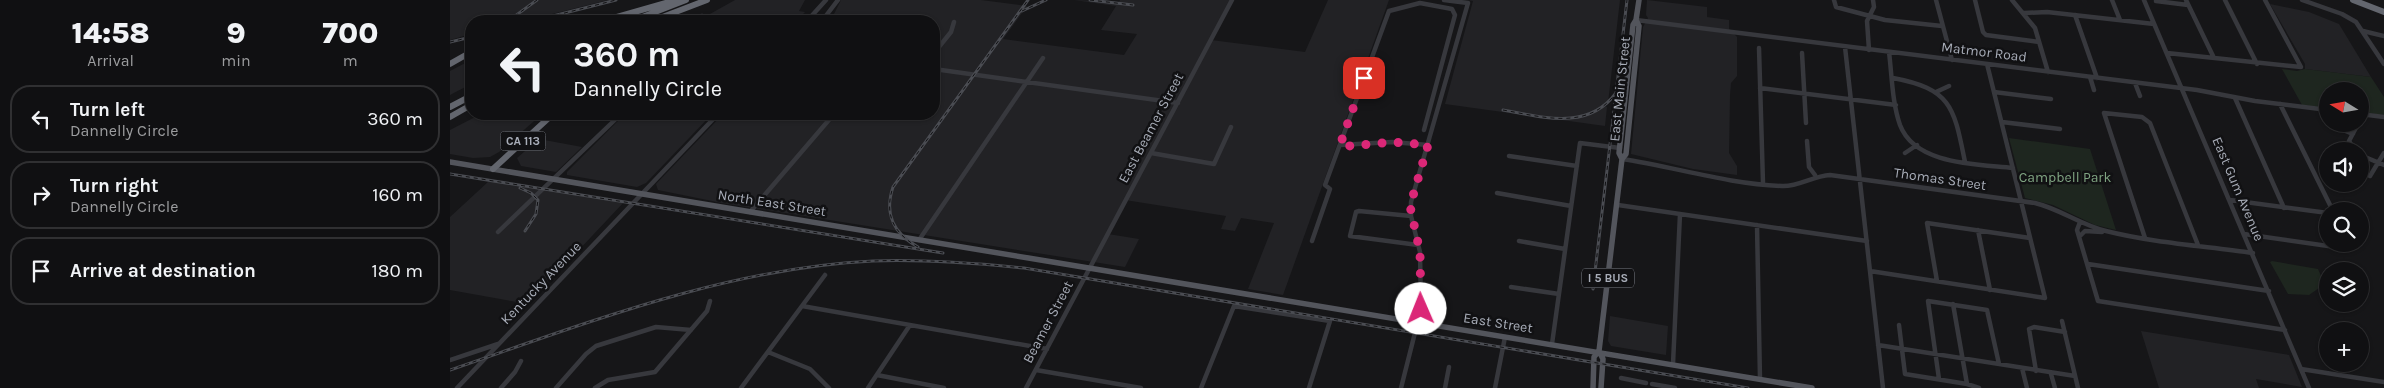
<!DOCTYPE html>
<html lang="en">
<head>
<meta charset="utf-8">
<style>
	body { margin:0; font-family:Karla,sans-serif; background:#1e1e20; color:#f1f3f6; height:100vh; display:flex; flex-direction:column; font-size:19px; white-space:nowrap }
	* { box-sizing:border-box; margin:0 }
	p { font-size:16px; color:#9c9d9f }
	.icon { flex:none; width:28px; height:28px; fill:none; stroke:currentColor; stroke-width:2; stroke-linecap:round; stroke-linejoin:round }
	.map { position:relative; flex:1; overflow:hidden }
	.details { display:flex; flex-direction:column; background:#101012; width:450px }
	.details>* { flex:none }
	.hud { position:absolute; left:15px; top:15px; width:475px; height:105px; border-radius:20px; box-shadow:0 1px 4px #0004,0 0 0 1px #303032; background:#101012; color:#f1f3f6; overflow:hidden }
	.needle { width:32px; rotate:281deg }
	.fabs { position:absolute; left:1869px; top:82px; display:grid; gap:10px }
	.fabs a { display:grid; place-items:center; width:50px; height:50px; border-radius:50%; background:#101012; box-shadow:0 1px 4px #0004,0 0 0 1px #303032; font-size:25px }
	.pin { position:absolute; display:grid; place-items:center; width:42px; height:42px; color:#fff; margin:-21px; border-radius:10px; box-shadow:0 2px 8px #0006 }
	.me { position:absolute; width:55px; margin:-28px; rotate:359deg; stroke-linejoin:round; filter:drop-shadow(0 0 4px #0008) }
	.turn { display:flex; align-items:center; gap:18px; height:105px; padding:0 25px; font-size:22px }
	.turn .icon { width:65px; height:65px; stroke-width:2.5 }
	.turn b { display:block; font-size:35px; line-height:42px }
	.eta { display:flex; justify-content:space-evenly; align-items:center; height:85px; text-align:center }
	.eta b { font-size:30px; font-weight:800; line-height:35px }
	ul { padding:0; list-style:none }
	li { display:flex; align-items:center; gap:15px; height:68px; margin:0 10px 8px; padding:0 15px; border:2px solid #303032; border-radius:20px }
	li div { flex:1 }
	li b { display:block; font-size:19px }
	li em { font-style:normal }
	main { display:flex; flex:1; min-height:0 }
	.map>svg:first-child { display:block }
	.built { fill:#222225 }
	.green { fill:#1e261f }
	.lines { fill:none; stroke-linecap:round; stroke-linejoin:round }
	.minor { stroke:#37383d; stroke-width:4.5 }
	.major { stroke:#53555c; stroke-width:5.5 }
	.highway { stroke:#63666e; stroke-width:6 }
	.rail-casing { stroke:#4a4c52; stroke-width:3 }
	.rail { stroke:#111113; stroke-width:1; stroke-dasharray:4; stroke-linecap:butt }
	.route { stroke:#db2777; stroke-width:9; stroke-dasharray:0 16.2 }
	.labels { text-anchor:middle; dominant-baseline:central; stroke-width:5; stroke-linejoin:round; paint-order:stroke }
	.shield { fill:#111113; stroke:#7b7e86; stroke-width:1 }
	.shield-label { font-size:12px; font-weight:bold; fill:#a8adb8 }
	.street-label { font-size:14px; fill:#a8adb8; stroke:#111113 }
	.park-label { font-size:14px; fill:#7fa381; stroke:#111113 }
</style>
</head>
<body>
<main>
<section class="details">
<div class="eta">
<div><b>14:58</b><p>Arrival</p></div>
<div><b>9</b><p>min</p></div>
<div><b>700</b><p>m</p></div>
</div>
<ul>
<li><svg class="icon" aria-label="left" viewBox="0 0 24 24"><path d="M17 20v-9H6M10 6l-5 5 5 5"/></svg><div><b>Turn left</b><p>Dannelly Circle</p></div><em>360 m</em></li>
<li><svg class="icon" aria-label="right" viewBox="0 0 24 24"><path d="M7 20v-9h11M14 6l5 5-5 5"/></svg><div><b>Turn right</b><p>Dannelly Circle</p></div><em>160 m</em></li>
<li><svg class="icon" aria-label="arrive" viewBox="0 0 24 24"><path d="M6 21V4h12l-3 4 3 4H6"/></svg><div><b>Arrive at destination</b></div><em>180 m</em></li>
</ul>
</section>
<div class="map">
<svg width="1934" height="388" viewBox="0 0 1934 388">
	<rect width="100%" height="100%" fill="#161618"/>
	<path class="built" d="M0,0H158L74,21H21V34L0,40Z
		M285,0H355L349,11L355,12L346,21H237L251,19Z
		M391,0H531L577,6L553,39L674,55L687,34L651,30L666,6L624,0L669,2L670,0H782L761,40L855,52L878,0H939L833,295L798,289L824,223L791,218L785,231L771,229L776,216L675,200L658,234L689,239L675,267L272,203L208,190L206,184L273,114H484V21H373L384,14Z
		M1018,0H1170L1158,103L1155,106L1157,107L1155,126L995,104L1023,1Z
		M1197,0L1257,7V17L1279,20V29L1287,37V76L1281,83L1280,95L1279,153L1287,166V175L1243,169L1181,154L1193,27L1198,18L1196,15Z
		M1820,4L1859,12L1889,24L1921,77L1855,69V64Z
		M21,60V84L0,95V71Z
		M31,114H92L49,152L40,157L23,158L0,154V130Z
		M175,114H262L196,183L187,187L117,175V172Z
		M89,139L132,147L106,172L71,166L67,158Z
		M39,181L174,202L78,304L0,290V217Z
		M1160,316L1218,326L1216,355L1161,346L1158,341Z
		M1691,331L1839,355L1852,387L1806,379L1809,388H1709Z"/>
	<path class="green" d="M1832,69L1847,71L1855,69L1921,77L1934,97V115L1910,112V91H1878L1877,108L1852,105Z
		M1559,138L1640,149L1666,230L1645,225L1603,205L1575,198Z
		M1822,261L1868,269L1871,276L1869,288L1859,295L1838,294L1820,262Z"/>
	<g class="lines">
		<path class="minor" d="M1384,0L1386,7L1435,20L1492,26
			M1486,0L1502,60
			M1525,0L1533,32L1536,35L1589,42
			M1562,0L1585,28L1598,72
			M1662,0L1670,20
			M1694,0L1859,388
			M1736,0L1764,58
			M1775,0L1807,64
			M1852,0L1892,14L1906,22L1934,64
			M1706,1L1738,5
			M1574,13L1597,12L1704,24
			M1625,15L1647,78
			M359,19L375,17L388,0
			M1186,20L1747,90L1805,101L1878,110
			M228,21L252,16L267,21
			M357,21L376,0
			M1913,31L1934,36
			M1395,47L1433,388
			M1309,48L1313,183
			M1419,50L1417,21L1424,7L1423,0
			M1439,52C1442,76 1442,102 1450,125C1465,165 1527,164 1563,168
			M484,53L501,32L504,22
			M1352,53L1356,123
			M1717,53L1851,67L1815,0
			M484,69L728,103
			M1640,77L1644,90
			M1443,78C1502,89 1504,108 1515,162
			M1685,83L1690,96
			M1310,88L1446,105
			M1486,92L1499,86
			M1544,92L1601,99
			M1785,98L1834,208
			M1830,104L1883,211
			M1910,114L1934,117
			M1552,122L1610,129
			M1878,124L1903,134
			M1357,141L1359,167L1365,175
			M890,145L942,142L978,145
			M1883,151H1888
			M1905,151L1899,141L1908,124
			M701,153L764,164L781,127
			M1455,153L1467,145
			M1910,155L1934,165
			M1059,156L1127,166
			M1172,159C1225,167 1278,184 1332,186C1348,187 1363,176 1380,175L1585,203C1610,209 1631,225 1656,231C1704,243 1754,246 1803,253
			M1920,176L1934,153
			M1047,193L1121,206
			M1780,200L1878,213
			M1168,205L1417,241
			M300,212L384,114
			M961,216L909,211L906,212L900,236L968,245
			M1630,222L1627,230L1648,301L1835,330
			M1307,225L1310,379
			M1528,230L1540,290
			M48,232L171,114
			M1794,234L1892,248L1899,247L1900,244
			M1630,236L1635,231L1652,232
			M1695,238L1654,113L1692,117L1700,123L1748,245
			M469,240L593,58
			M862,241L880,189L875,185L939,11L970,3L1002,9L1005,15L974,130
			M1069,241L1115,249
			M1638,264L1819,291
			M1420,271L1595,298L1537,64
			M1487,281L1477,223L1580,238
			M1061,287L1109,294
			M1503,304L1517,384
			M352,306L597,349
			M1612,321L1628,388
			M1449,325L1455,374L1517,384L1529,388
			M1102,344L1130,143L1170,148
			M1428,345L1625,376
			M318,352L360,369L379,388
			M0,360L48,344
			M1223,364L1230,214
			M1572,368L1577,388
			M1851,369L1934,382
			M586,370L691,388
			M1586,371L1579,329L1584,327L1615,332
			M1601,374L1605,388
			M427,375L494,388
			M1171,378L1196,383
			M1489,379L1478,301L1537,310L1549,364
			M1202,384L1225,388
			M7,388L268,114
			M51,388L65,372L71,361
			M106,388L136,354L146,346L206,327L241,330
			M145,388L158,380L205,372L257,311L260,301
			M291,388L375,275
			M418,388L460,325
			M576,388L782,0
			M751,388L784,306L880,321L859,388
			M951,388L971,309L970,252L961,216V202L1018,3L994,0
			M995,388L999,367
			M1045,388L1055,337"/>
		<path class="major" d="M1172,159L1176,154L1189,26L1186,20
			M0,162L1362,388
			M1149,351L1172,159L1169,153L1183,25L1186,20L1189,0
			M1149,351L1153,359L1151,388
			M1143,388L1144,357L1149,351"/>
		<path class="highway" d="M1903,0L1934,12
			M153,21L226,0
			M182,21L236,0
			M202,21L257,0
			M0,64L21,52
			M0,107L21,96
			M0,117L21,105
			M43,169L103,114"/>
		<g class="rail-casing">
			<path id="rail" d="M640,0L683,5
				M572,11L596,0
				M58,21L87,0
				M83,21L166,0
				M0,42L21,37
				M1053,110C1093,117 1138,131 1166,93
				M0,174L493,253
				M70,188L81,193L88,200L86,214L75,231
				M468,247C443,233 434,214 443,187L578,0
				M1143,289L1177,0
				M0,370C137,323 277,268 423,261C474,259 524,263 574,268L1298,388"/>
		</g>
		<use href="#rail" class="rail"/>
	</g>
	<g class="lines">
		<path class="route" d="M914,78L890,145L901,146L942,142L978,145L960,206L970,252L971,309"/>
	</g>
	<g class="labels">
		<g class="shield">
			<rect x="50.5" y="131.5" width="45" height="19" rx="4"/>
			<rect x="1132" y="268.5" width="52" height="19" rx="4"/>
		</g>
		<g class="shield-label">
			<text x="73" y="141">CA 113</text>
			<text x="1158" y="278">I 5 BUS</text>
		</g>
		<g class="street-label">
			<text transform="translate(1534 52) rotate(7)">Matmor Road</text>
			<text transform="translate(1170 89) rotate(-84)">East Main Street</text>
			<text transform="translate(701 128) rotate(-62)">East Beamer Street</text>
			<text transform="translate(1490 179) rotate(8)">Thomas Street</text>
			<text transform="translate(1788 189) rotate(67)">East Gum Avenue</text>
			<text transform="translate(322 203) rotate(9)">North East Street</text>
			<text transform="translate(91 283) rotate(-46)">Kentucky Avenue</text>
			<text transform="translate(598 322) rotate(-62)">Beamer Street</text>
			<text transform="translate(1048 323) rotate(9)">East Street</text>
		</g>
		<g class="park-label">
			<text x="1615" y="177">Campbell Park</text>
		</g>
	</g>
</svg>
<div class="fabs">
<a><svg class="needle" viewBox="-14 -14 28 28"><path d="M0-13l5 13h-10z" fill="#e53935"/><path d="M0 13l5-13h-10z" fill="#9c9d9f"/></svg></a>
<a><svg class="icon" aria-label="sound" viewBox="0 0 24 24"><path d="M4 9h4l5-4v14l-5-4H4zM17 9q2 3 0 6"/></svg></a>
<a><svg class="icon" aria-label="search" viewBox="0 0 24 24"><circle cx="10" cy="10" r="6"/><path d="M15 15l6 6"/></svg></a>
<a><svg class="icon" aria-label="layers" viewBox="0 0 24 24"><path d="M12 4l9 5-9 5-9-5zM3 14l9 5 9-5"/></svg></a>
<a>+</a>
</div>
<div class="pin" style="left:914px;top:78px;background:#d93025"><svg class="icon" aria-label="arrive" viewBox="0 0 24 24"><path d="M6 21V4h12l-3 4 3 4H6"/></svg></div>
<svg class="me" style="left:971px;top:309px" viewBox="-20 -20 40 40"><circle r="19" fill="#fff"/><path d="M0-13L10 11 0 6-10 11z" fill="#db2777"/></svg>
<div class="hud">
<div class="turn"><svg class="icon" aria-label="left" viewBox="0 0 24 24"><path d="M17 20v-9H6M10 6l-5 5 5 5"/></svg><div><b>360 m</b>Dannelly Circle</div></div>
</div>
</div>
</main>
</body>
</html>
